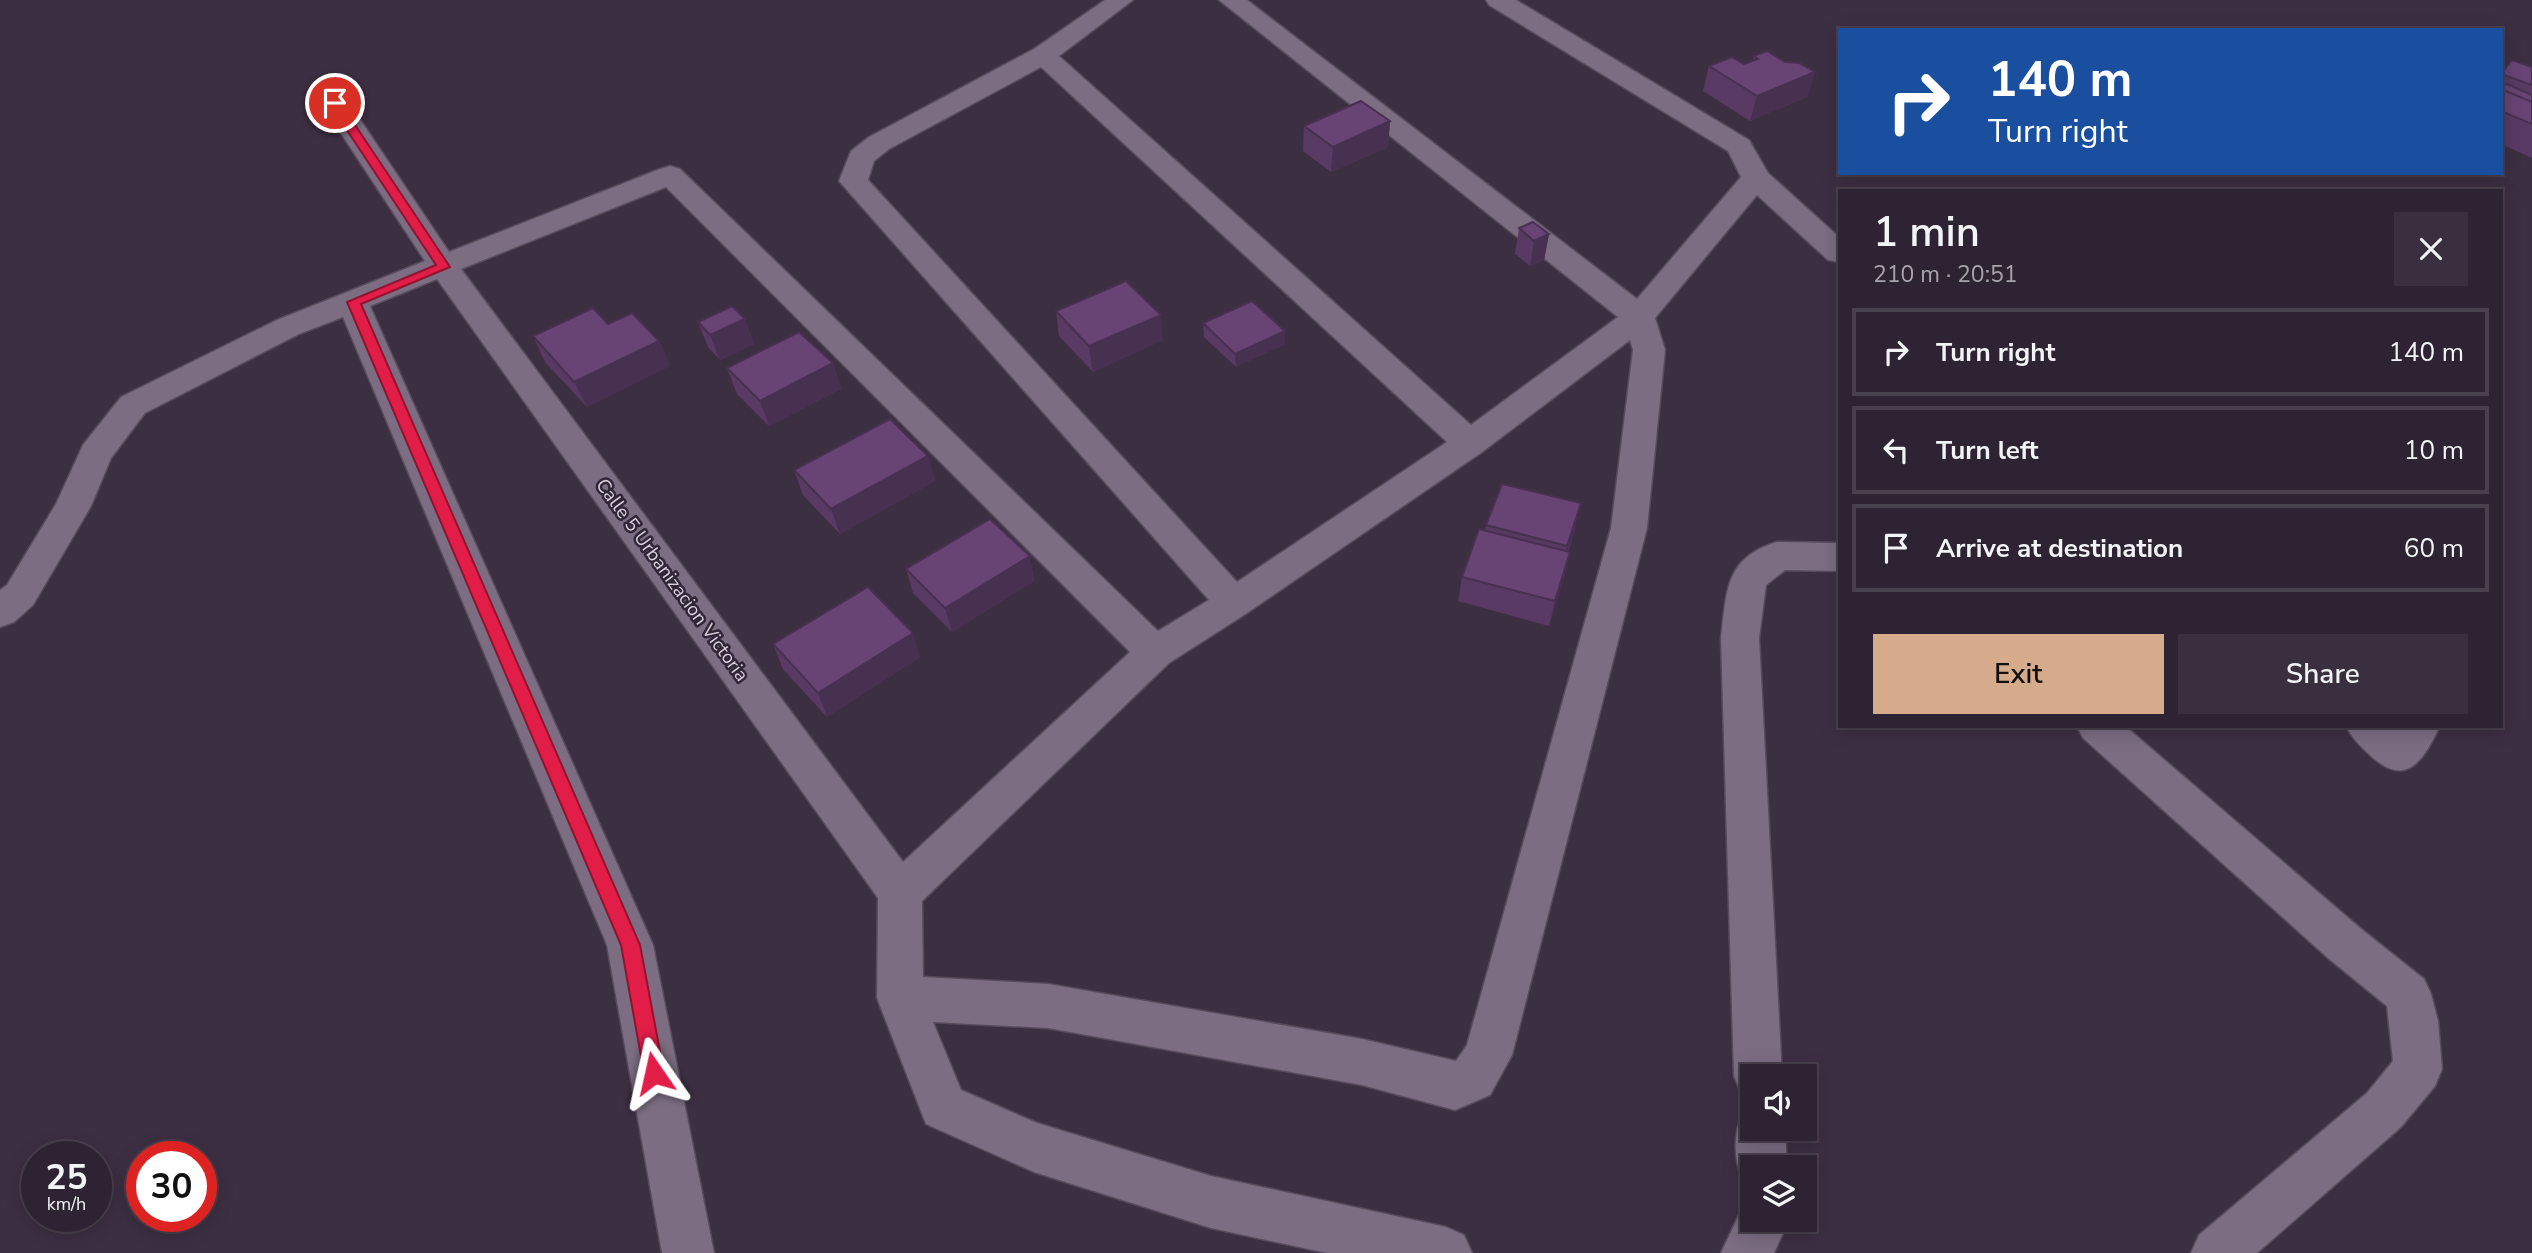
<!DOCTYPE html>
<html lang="en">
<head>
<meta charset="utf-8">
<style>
	body { margin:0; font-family:"Nunito Sans",sans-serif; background:#3a2f3e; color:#f1f3f6; height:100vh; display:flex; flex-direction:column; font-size:26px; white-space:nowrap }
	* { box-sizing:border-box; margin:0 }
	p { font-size:23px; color:#a7a4ac }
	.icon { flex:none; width:38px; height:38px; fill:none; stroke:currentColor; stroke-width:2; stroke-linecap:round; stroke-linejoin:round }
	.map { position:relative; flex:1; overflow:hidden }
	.drawer { position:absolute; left:1838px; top:189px; width:665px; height:539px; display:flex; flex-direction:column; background:#2e2332; border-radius:0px; box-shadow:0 4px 18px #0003,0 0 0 2px #49404d }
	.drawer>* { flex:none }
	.top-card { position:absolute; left:1838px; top:28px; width:665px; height:147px; border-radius:0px; box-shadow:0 4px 18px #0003,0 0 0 2px #49404d; background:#1a4fa0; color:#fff; overflow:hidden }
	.controls { position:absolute; left:1740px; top:1064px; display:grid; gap:14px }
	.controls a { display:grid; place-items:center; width:77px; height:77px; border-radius:0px; background:#2e2332; box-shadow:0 4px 18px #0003,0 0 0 2px #49404d; font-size:35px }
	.speed { position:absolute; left:21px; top:1141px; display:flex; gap:14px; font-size:35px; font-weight:700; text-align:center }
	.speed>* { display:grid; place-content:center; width:91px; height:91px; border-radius:50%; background:#2e2332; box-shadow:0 4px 18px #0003,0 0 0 2px #49404d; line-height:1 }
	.speed small { font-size:18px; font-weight:400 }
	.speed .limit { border:10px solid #d22; background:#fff; color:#111 }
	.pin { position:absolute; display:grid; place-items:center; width:60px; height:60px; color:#fff; margin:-30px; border:4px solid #fff; border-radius:50%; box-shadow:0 2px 7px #0007 }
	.me { position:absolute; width:77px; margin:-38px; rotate:349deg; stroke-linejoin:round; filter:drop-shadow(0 0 5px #0008) }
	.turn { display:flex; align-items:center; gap:24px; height:147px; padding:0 35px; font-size:32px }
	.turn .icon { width:91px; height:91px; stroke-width:2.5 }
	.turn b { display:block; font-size:49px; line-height:60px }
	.round { display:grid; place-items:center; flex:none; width:74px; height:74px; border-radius:0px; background:#3a2f3e }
	.overview { display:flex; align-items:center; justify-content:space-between; height:119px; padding:0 35px }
	h1 { font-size:42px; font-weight:600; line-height:52px }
	.action { display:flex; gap:14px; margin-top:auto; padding:14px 35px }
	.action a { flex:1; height:80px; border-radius:0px; background:#d6ab8b; color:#111; font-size:28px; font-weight:600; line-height:80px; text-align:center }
	.action a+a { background:#3a2f3e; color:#f1f3f6 }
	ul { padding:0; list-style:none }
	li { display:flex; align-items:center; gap:21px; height:88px; margin:0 14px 10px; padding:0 21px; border:4px solid #49404d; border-radius:0px }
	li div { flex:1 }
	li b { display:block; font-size:26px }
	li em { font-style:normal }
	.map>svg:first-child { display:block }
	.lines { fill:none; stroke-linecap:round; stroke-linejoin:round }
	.street-casing { stroke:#574b5b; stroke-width:3 }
	.street { fill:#7c6d82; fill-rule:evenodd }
	.wall { fill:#593a64 }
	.shaded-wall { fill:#483051 }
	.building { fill:#674474; stroke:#483051; stroke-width:2 }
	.route { fill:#e11d48; stroke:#92132f; stroke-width:2 }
	.labels { text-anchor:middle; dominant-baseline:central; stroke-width:5; stroke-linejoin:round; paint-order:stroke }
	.street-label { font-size:19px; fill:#d9d0dc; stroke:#332538 }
</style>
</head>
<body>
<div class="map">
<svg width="2532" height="1253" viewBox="0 0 2532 1253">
	<rect width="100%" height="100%" fill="#3d2f42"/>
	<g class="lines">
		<g class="street-casing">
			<path id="street" d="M1105,0H1133L1059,56L1471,425L1618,317L1219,0H1247L1637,299L1741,177L1728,151L1489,5L1486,0H1516L1749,140L1768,173L1839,237V262L1828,260L1757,195L1655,318L1665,350L1647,528L1512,1055L1490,1095L1455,1110L1362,1085L1048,1028L933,1022L961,1090L1037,1123L1211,1176L1446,1227L1464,1235L1472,1253H1327L1211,1228L1034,1172L926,1124L877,998L878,898L437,279L370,306L653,945L714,1253H662L607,945L343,317L299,334L145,413L111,458L91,506L33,605L14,622L0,627V590L7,585L56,504L83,445L121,397L277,320L425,261L321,103L325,97L335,95L345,97L449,252L660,169L670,166L680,169L1158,631L1209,600L839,181L851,151L869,137L1034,49ZM1041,67L1447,442L1237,582L868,180L874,161L889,149ZM666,187L1130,652L903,862L461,269ZM1630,340L1633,350L1611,528L1467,1045L1456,1061L1362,1039L1048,984L923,977L922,901L1169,663L1247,613L1482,452Z
				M1777,542L1839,543V571L1785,570L1766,585L1759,638L1782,1076H1752V1097L1741,1093L1734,1076L1721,638C1727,592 1724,558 1777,542Z
				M2077,726H2125L2360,928L2424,979L2431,994L2438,1021L2442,1069L2435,1086L2401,1127L2257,1253H2191L2199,1235L2367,1093L2393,1061L2387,1006L2328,958L2083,738Z
				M2346,726H2440C2423,761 2406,789 2370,755C2360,746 2352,738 2346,726Z
				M1752,1108V1129H1785L1787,1167H1752V1188L1744,1185C1734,1160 1732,1136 1743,1112Z
				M1752,1199V1220H1789L1774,1253H1721L1745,1202Z"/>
		</g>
		<use href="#street" class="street"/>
	</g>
	<path class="wall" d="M1754,56L1785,62L1815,72L1807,97L1750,121L1703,91L1709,66L1744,64L1753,61Z
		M2532,67V158L2501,144V73Z
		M1390,121L1388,147L1331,172L1303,151L1304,126Z
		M1519,228L1549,234L1544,260L1530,266L1515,254Z
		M1056,311L1163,340L1093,372L1059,336Z
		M745,319L754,344L720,360L708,347L698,322Z
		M1203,323L1285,344L1236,367L1204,337Z
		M608,324L659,341L670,366L587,407L545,362L533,336Z
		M833,363L841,389L769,426L737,394L727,368Z
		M928,456L935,481L840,534L803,495L794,470Z
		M1486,525L1575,528L1568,552H1570L1564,577L1549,626L1458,601L1462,577L1485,530Z
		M1030,556L1034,581L952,632L913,593L906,569Z
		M773,644L920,657L827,717L783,669Z"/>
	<path class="shaded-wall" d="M1815,72L1807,97L1750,121L1757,96Z
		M1390,121L1388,147L1331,172L1333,147Z
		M1549,234L1544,260L1530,266L1534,241Z
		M1161,315L1163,340L1093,372L1089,346Z
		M745,319L754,344L720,360L710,335Z
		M1285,331V344L1236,367L1235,354Z
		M659,341L670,366L587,407L574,382Z
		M833,363L841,389L769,426L760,401Z
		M928,456L935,481L840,534L831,509Z
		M1581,503L1575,528L1561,571L1567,546Z
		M1570,552L1564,577L1549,626L1555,601Z
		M1030,556L1034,581L952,632L945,608Z
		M913,633L920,657L827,717L818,693Z"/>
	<path class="building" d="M1767,51L1785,62L1799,63L1815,72L1757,96L1709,66L1732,57L1744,64L1758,59L1754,56Z
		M2512,60L2532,67V85L2501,74Z
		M2507,84L2532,95V102L2501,89V88Z
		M2501,89L2532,102V124L2501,111Z
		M1361,101L1390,121L1333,147L1304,126Z
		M1533,222L1549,234L1534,241L1519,228Z
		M1126,281L1161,315L1089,346L1056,311Z
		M1252,301L1285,331L1235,354L1203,323Z
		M732,306L745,319L710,335L698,322Z
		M593,308L608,324L632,313L659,341L574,382L533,336Z
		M799,332L833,363L760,401L727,368Z
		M890,419L928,456L831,509L794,470Z
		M1502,484L1581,503L1567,546L1486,525Z
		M990,519L1030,556L945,608L906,569Z
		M1479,529L1570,552L1555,601L1462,577Z
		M868,587L913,633L818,693L773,644Z"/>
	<path class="route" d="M331,101H339L450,267L361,304L640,945L664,1073L661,1080L654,1083L647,1080L644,1073L621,945L347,302L436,265L329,103Z"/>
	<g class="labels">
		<g class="street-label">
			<text transform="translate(672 580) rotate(54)">Calle 5 Urbanizacion Victoria</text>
		</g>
	</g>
</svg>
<div class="controls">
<a><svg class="icon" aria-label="sound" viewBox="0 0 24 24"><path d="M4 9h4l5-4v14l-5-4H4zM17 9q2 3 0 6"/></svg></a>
<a><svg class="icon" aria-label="layers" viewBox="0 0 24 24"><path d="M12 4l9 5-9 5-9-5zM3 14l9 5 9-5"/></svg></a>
</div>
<div class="speed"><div>25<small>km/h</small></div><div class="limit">30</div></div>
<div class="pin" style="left:335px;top:103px;background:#d93025"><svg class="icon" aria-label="arrive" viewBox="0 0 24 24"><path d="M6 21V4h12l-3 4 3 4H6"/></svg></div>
<svg class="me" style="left:654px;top:1073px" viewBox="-20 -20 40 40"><path d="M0-17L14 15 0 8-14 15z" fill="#e11d48" stroke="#fff" stroke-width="4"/></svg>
<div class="top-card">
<div class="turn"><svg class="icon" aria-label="right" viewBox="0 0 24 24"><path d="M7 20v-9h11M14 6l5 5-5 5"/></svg><div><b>140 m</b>Turn right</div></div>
</div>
<section class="drawer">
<div class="overview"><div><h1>1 min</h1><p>210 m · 20:51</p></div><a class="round"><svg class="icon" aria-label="close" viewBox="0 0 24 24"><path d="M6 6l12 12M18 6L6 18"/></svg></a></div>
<ul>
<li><svg class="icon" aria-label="right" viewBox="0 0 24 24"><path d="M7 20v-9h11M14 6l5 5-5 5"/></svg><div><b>Turn right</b></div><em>140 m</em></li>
<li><svg class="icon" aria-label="left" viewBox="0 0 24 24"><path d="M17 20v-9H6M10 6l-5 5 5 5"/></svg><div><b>Turn left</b></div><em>10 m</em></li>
<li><svg class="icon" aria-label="arrive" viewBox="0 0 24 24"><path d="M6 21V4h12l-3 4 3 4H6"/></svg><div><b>Arrive at destination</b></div><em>60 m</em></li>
</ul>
<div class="action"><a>Exit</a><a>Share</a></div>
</section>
</div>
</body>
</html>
